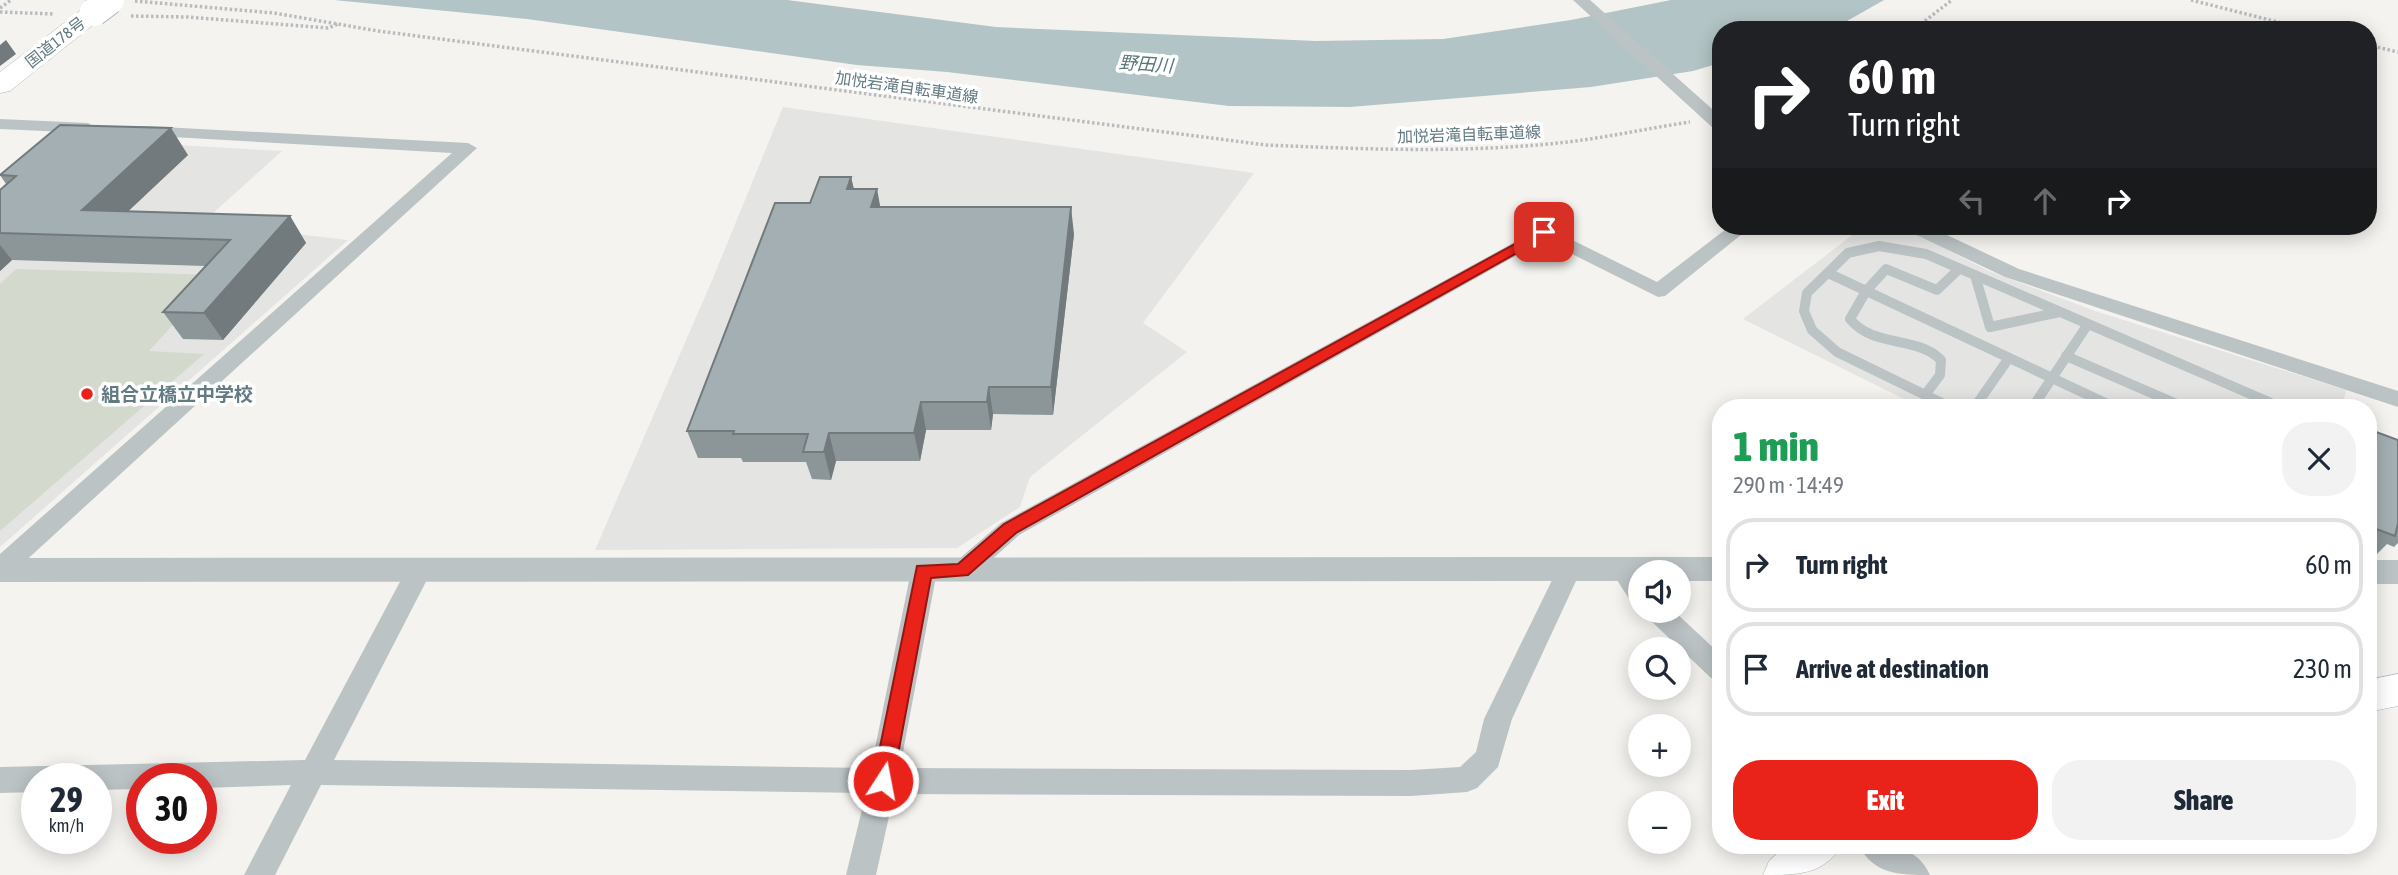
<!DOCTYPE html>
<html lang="en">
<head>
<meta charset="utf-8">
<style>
	body { margin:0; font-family:"Asap Condensed","Noto Sans JP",sans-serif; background:#f2f2f3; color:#1f2937; height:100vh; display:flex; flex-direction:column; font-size:26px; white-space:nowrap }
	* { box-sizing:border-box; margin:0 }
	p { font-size:23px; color:#747a83 }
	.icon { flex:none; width:38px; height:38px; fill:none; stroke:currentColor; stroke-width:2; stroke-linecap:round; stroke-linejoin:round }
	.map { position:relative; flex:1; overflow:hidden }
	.panel { position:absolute; left:1712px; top:399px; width:665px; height:455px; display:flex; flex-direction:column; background:#fff; border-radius:28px; box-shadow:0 4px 18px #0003 }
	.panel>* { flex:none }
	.banner { position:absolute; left:1712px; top:21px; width:665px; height:214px; border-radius:28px; box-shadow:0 4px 18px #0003; background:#202124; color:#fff; overflow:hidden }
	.fabs { position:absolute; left:1628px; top:560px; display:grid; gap:14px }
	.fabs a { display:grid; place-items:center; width:63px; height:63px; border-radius:50%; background:#fff; box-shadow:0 4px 18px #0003; font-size:35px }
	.speed { position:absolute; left:21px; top:763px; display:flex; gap:14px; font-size:35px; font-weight:700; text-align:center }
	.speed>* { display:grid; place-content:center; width:91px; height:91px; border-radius:50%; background:#fff; box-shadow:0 4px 18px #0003; line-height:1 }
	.speed small { font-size:18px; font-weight:400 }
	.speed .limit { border:10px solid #d22; background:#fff; color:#111 }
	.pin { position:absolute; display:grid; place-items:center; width:60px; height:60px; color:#fff; margin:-30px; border-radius:14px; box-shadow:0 4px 10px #0006 }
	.me { position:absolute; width:77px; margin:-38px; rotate:11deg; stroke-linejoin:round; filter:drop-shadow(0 0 5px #0008) }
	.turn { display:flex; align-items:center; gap:24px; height:147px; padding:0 21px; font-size:32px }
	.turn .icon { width:91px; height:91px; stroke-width:2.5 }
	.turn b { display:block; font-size:49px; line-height:60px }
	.lanes { display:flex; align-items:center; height:66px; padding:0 21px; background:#0003; justify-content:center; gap:35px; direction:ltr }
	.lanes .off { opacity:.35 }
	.round { display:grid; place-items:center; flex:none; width:74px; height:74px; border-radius:28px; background:#f2f2f3 }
	.headline { display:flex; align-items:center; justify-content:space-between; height:119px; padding:0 21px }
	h1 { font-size:42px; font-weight:800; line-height:52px; color:#1e9e55 }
	.button { display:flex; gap:14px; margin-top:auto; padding:14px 21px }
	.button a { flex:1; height:80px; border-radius:28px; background:#e9221a; color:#fff; font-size:28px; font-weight:800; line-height:80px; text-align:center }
	.button a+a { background:#f2f2f3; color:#1f2937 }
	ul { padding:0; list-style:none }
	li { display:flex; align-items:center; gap:21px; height:94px; margin:0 14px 10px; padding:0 7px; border:4px solid #e0e1e3; border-radius:28px }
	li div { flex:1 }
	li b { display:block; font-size:26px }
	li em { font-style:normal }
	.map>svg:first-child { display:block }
	.built { fill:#e4e5e3 }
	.green { fill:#d4d9ce }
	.water { fill:#b2c4c5 }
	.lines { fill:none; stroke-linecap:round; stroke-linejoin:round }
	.secondary-casing { stroke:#afb7b9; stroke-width:1 }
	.trunk-casing { stroke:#b0b5b7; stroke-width:1 }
	.path { stroke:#b9bcbe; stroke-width:3.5; stroke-dasharray:2.5 2.5; stroke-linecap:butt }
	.service { stroke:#bcc3c5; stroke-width:10 }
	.minor { fill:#bcc3c5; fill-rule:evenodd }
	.tertiary { fill:#bcc3c5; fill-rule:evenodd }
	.secondary { fill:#fff; fill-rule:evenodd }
	.trunk { fill:#fff; fill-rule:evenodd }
	.trunk-bridge-casing { stroke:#b0b5b7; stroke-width:30; stroke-linecap:butt }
	.trunk-bridge { stroke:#fff; stroke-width:28 }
	.wall { fill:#8c9699 }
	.shaded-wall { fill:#727a7d }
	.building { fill:#a3afb2; stroke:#727a7d; stroke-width:2 }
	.route { fill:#e9221a; stroke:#971611; stroke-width:2 }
	.poi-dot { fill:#e9221a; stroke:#fff; stroke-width:2.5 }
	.labels { text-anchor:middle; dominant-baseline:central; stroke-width:7; stroke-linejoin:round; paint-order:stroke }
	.far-street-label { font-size:16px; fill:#627a82; stroke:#fff }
	.far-water-label { font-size:18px; font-style:italic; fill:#587678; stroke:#fff }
	.poi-label { font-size:19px; font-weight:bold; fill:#627a82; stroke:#fff; text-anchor:start }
</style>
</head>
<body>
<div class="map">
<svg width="2398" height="875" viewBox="0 0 2398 875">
	<rect width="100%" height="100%" fill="#f4f3ef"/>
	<path class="built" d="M783,107L1254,173L1143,323L1187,352L1030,477L1020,507L957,548L595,550L713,278Z
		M73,139L282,151L202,223L348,240L0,547V195Z
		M1864,226H1901L1989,271L2095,311L2346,390L2342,408H1922L1743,319Z"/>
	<path class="green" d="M16,269L218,275L149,351L204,354L0,531V284Z"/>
	<path class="water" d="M334,0H787L996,27L1316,41L1443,39L1571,20L1671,0H1884L1840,25L1826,30H1720V63L1693,71L1591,87L1350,107L1229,106L947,72L857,65L527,19Z"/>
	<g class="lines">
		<g class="secondary-casing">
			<path id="secondary" d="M2398,674V706L2368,712V680Z
				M1786,845H1841C1825,875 1797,875 1763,875L1769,861Z"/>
		</g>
		<g class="trunk-casing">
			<path id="trunk" d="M94,4L103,7L107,12L103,17L10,91L0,93V72L85,7Z"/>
		</g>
		<path class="path" d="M2191,0L2309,30
			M135,1L274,13L378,31L1266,145C1360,149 1454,153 1548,144C1596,140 1643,129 1690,122
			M0,8L11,0
			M0,12L55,14
			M131,16L187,17L328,28L338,24
			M1913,30L1952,0
			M2368,45L2398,52"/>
		<path class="service" d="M1828,273L2116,408
			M1975,275L1990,327L2060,312
			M2066,356L2186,408
			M1925,395L1940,375L1941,360C1916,335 1873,348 1850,319L1866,291L1886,269L1937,290L1959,269
			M1952,408L1837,352L1812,330L1804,311L1807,293L1848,253L1879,246L1926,254L2269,402L2276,408
			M1974,408L2009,358
			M2032,408L2088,324"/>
		<path class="minor" d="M1573,0H1590L1720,116V130L1714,129Z
			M0,119L88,123L97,128L88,133L0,129Z
			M143,126L468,143L477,148L9,576L0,579V554L452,153L137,135L134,131L137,127Z
			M1544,226L1657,282L1730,226H1752L1665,296L1658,297L1544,240L1019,535L971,578L962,581L953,578L949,571L953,564L1001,523Z
			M1903,226H1928L2019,269L2398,391V407L2005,277L1906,230Z
			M1570,558L1579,561L1582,568L1512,719L1498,767L1477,788L1467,792L1411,796L894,794L876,875H846L866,793L321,785L275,875H244L291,785L201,788V779H142V789L96,790V779H37V792L0,793V767L305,760L410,563L419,560L428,563L432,570L334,760L871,768L911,571L915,564L924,561L933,564L937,571L900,768L1411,770L1460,767L1476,752L1484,719L1558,568L1561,561Z
			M1622,559C1643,566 1640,586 1640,605L1631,602L1610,569L1613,562Z
			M1644,611H1674L1720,654V681L1711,678L1648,618Z
			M1859,845C1888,845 1916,844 1930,875C1901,875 1873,875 1859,845Z"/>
		<path class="tertiary" d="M1720,557V581H1678V572H1640V581L0,582V558Z
			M2368,560H2398V584H2368Z"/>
		<use href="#secondary" class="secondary"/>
		<use href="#trunk" class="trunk"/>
		<g class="trunk-bridge-casing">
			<path id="trunk-bridge" d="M94,12L110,0"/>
		</g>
		<use href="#trunk-bridge" class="trunk-bridge"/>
	</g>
	<path class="wall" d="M188,155L128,211L290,216L306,243L223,340L183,339L163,312L205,266L12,260L0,271V190L6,184L0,175Z
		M851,177L854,189L881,207L1074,234L1053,415L993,414L991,430H926L920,461H836L831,480L812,479L806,462H743L741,458H698L687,431L810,203Z
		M2368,429L2398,440V543L2394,547L2387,544L2376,555L2368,552Z"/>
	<path class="shaded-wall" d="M6,40L16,54L0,66V45Z
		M171,128L188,155L102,236L82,210Z
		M851,177L857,204L847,189Z
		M877,189L882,216L871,207Z
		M1071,207L1074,234L1053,415L1051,387Z
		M290,216L306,243L223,340L204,313Z
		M0,245L12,260L0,271Z
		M989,387L993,414L991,430L987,402Z
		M921,402L926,430L920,461L914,433Z
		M829,433L836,461L831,480L824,452Z"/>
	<path class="building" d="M60,125L171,128L82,210L290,216L204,313L163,312L230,240L0,233V190L16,176L0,175Z
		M820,177H851L847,189H877L871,207H1071L1051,387H989L987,402H921L914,433H829L824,452H803L808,434H733L734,431H687L775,203H810Z
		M2368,429L2398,440V523L2395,536L2368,526Z"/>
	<path class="route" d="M1544,228L1549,229V235L1016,533L968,575L931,578L893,781L890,787L883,790L876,787L873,781L917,566L958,564L1004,524Z"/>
	<circle class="poi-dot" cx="87" cy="394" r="7"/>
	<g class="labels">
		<g class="far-street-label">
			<text transform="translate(55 42) rotate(-38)">国道178号</text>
			<text transform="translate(907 87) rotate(8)">加悦岩滝自転車道線</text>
			<text transform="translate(1469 134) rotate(-2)">加悦岩滝自転車道線</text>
		</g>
		<g class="far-water-label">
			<text transform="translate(1146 64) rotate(4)">野田川</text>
		</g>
		<g class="poi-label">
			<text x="101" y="394">組合立橋立中学校</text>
		</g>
	</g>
</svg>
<div class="fabs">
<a><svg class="icon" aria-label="sound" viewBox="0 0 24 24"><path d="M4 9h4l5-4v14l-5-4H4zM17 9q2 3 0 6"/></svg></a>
<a><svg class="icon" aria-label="search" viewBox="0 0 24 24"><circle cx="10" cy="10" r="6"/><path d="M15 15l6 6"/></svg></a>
<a>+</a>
<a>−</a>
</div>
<div class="speed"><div>29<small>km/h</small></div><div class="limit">30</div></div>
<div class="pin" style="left:1544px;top:232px;background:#d93025"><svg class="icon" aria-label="arrive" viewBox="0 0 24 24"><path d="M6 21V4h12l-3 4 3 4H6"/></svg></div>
<svg class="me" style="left:883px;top:781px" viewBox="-20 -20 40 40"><circle r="17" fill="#e9221a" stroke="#fff" stroke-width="3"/><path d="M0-11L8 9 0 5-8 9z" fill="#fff"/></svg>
<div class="banner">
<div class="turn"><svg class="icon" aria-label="right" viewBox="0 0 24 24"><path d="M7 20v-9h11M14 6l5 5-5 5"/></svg><div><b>60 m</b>Turn right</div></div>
<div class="lanes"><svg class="icon off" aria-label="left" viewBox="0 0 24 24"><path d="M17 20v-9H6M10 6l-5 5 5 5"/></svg><svg class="icon off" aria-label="ahead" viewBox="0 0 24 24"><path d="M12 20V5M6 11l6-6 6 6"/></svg><svg class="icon" aria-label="right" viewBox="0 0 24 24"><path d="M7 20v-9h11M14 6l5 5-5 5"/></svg></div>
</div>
<section class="panel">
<div class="headline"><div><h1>1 min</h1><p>290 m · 14:49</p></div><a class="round"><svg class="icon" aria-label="close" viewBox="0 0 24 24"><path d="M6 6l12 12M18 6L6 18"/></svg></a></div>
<ul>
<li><svg class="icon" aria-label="right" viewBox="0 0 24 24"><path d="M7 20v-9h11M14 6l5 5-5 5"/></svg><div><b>Turn right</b></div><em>60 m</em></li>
<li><svg class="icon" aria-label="arrive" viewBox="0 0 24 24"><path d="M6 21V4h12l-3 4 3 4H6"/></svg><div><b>Arrive at destination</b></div><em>230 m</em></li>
</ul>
<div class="button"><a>Exit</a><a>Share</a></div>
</section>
</div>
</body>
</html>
